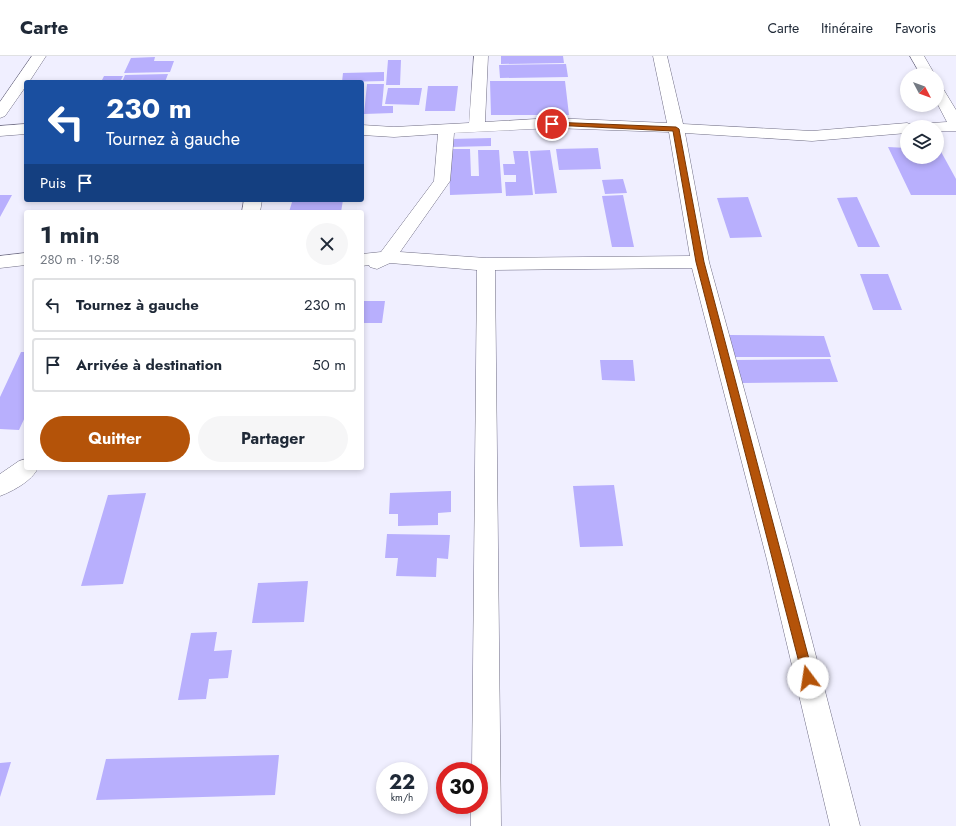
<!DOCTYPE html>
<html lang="fr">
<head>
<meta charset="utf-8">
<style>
	body { margin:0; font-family:Jost,sans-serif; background:#f6f6f7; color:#1f2937; height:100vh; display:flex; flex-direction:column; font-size:15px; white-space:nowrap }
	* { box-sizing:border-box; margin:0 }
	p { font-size:13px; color:#747a83 }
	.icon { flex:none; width:22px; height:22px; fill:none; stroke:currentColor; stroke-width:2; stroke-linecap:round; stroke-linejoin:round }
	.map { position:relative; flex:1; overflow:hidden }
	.drawer { position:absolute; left:24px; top:154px; width:340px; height:260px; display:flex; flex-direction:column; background:#fff; border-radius:4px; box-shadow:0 2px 6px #0003 }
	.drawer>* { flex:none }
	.top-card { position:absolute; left:24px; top:24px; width:340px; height:122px; border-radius:4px; box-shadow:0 2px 6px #0003; background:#1a4fa0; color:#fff; overflow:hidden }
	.needle { width:26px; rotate:131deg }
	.controls { position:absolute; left:900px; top:12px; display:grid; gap:8px }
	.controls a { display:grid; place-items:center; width:44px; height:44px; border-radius:50%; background:#fff; box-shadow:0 2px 6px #0003; font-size:20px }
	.speed { position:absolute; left:376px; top:706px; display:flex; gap:8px; font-size:20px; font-weight:700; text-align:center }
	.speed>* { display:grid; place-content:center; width:52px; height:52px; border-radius:50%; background:#fff; box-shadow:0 2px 6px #0003; line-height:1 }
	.speed small { font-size:10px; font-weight:400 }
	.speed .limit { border:6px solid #d22; background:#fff; color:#111 }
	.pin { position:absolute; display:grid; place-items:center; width:34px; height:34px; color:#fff; margin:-17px; border:2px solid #fff; border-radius:50%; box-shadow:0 1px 4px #0007 }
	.me { position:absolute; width:44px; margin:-22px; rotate:346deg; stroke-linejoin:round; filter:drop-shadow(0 0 3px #0008) }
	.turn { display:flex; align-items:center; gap:14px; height:84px; padding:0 16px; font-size:18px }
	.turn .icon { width:52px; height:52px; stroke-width:2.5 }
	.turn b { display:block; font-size:28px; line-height:34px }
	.then { display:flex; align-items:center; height:38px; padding:0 16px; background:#0003; gap:8px; font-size:15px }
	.round { display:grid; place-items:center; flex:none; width:42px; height:42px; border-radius:21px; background:#f6f6f7 }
	.headline { display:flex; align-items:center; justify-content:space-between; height:68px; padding:0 16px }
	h1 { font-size:24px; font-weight:700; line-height:30px }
	.action { display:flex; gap:8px; margin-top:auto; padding:8px 16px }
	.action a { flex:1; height:46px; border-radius:24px; background:#b45309; color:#fff; font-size:16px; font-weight:700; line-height:46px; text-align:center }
	.action a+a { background:#f6f6f7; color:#1f2937 }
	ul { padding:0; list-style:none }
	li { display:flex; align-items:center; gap:12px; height:54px; margin:0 8px 6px; padding:0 8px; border:2px solid #e0e1e3; border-radius:4px }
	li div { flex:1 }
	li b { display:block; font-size:15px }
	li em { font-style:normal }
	header { display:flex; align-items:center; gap:24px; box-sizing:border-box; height:56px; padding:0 20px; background:#fff; border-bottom:1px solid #e0e1e3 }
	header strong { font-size:19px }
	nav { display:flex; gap:22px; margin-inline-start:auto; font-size:14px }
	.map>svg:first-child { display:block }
	.building { fill:#b8affd }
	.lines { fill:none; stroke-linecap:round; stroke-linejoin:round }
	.street-casing { stroke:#706e85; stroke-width:1 }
	.street { fill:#fff; fill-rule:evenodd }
	.route { fill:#b45309; stroke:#753606 }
</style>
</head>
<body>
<header>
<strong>Carte</strong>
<nav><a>Carte</a><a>Itinéraire</a><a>Favoris</a></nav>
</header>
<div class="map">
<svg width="956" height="770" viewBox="0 0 956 770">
	<rect width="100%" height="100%" fill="#f0efff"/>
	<path class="building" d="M501,0H563L564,7L501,8Z
		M155,1L154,5H174L170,16L124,17L131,2Z
		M388,4H401L400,29H386Z
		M566,8L568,21L500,22L499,9Z
		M384,16V25L342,26L343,17Z
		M168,18L165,26H122L125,19Z
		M104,20H123L120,26H101Z
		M490,25H565L569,59H491Z
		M367,28H384L382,50H393V57L364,58Z
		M428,30H458L455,55H425Z
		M388,32H422L419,49L385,48Z
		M491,82V90L450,91V83Z
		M888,91L907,92V101H937V92H939L956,123V139H911Z
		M598,92L601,113L559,114L556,93Z
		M449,93H470L471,120H479L478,94H499L502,137L450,139Z
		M550,94L557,137L535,138L530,95Z
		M513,95H528L533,139L506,140L505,126H516V119H504L503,108H515Z
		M623,123L627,137L605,138L602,124Z
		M0,139H12L0,161Z
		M623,139L634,191H612L602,140Z
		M748,141L762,181L730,182L717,142Z
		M857,141L880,191H858L837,142Z
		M311,144H343L341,156H289L292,146H311Z
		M860,218H888L902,254H873Z
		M362,245H385L382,267H362Z
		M729,279L824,280L831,301H734Z
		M21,296H26V359L19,374L0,373V341Z
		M830,303L838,326L742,327L736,304Z
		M600,304H633L635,325L602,324Z
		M614,429L623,490L580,491L573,430Z
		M451,435V456L438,457V469L398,470V458H389L390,437Z
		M146,437L123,528L81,530L108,439Z
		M387,478L450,479L448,503L437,502L436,521L396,520L398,502H385Z
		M308,525L304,566L252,567L258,527Z
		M217,576L214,595L232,594L228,622L209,623L206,643L178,644L191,577Z
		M279,699L275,739L96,744L106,703Z
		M11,706L0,741V707Z"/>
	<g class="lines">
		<g class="street-casing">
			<path id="street" d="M32,0H46L29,26H26V30L5,60L0,62V46Z
				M474,0H488L485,66L552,62L667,67L653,0H667L683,68L812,75L907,67L913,69L914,71L916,68L947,66L937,47V30L942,31L956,54V75H937V71H907V77L812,85L685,77L709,206L791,504L860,770H830L767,504L692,212L495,214L501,770H471V749H479V715H472L477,214L390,207L377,213L370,211L369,209L362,210V198L381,196L434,125L438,78L394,81L362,79V69L394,71L469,67ZM552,72L669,76L690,200L486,202L400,196L450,125L454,77Z
				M910,0H924L935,19H921Z
				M26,68V78L0,80V70Z
				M244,144H262L260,156H242Z
				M26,197V209L0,212V200Z
				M26,403V412H38C32,425 13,435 0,440V418L19,405Z"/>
		</g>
		<use href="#street" class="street"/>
	</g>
	<path class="route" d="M550,66L676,71L679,73L704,206L814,622L812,626L808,628L804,626L803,622L696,206L673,75L552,69L549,68Z"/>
</svg>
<div class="controls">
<a><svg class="needle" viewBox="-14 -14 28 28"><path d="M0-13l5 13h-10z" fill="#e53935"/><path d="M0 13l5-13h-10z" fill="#747a83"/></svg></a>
<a><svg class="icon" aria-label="layers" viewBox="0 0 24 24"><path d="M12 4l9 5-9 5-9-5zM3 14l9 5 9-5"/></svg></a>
</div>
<div class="speed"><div>22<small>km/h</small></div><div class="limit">30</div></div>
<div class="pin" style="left:552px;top:68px;background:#d93025"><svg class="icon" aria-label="arrive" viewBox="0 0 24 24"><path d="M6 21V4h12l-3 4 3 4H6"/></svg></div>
<svg class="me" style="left:808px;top:622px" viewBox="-20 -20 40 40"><circle r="19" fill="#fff"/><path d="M0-13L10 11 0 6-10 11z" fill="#b45309"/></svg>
<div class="top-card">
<div class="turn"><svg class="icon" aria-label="left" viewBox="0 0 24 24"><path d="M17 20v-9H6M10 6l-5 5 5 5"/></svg><div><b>230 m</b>Tournez à gauche</div></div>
<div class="then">Puis<svg class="icon" aria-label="arrive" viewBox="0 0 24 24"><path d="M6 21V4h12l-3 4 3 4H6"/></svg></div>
</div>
<section class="drawer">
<div class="headline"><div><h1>1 min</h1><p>280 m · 19:58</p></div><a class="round"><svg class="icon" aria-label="close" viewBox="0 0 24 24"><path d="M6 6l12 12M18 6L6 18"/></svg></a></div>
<ul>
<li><svg class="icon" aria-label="left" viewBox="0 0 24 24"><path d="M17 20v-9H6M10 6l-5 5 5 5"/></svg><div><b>Tournez à gauche</b></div><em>230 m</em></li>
<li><svg class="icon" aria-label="arrive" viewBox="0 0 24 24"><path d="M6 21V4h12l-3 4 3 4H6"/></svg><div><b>Arrivée à destination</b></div><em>50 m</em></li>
</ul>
<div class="action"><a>Quitter</a><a>Partager</a></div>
</section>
</div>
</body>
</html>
